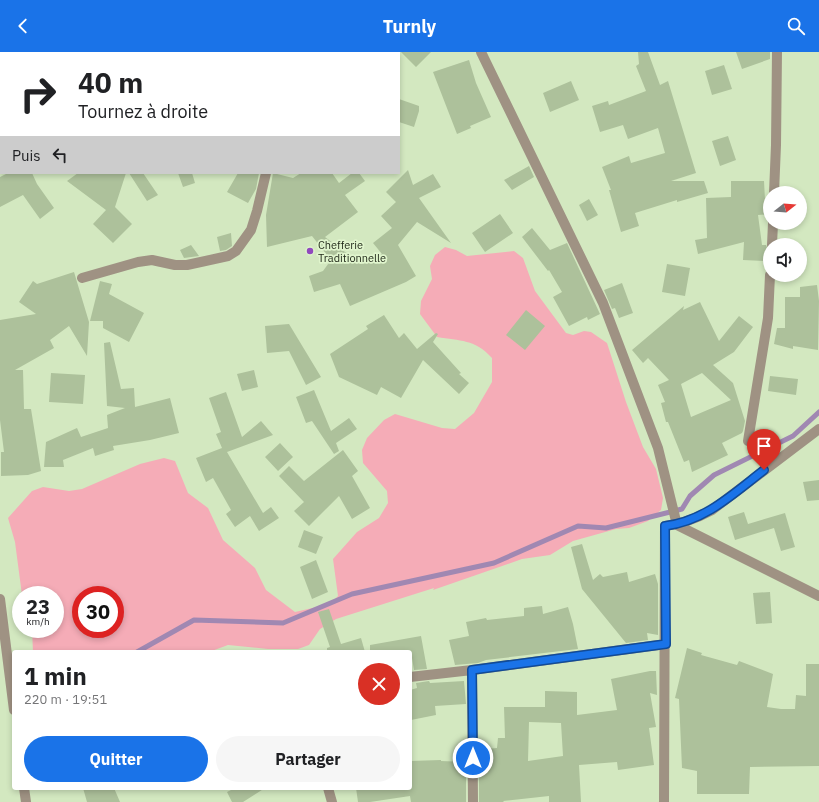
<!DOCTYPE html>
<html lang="fr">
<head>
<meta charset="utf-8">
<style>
	body { margin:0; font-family:"IBM Plex Sans",sans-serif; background:#f6f6f6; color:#202124; height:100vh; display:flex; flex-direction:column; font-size:15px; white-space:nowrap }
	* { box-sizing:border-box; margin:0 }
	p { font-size:13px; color:#757577 }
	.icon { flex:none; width:22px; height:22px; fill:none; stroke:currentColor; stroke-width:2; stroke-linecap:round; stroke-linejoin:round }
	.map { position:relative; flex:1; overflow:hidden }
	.side { position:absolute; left:12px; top:598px; width:400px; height:140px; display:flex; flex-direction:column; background:#fff; border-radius:4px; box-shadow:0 2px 6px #0003 }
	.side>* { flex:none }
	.banner { position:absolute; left:0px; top:0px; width:400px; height:122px; box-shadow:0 2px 6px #0003; background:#fff; color:#202124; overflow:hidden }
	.needle { width:26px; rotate:73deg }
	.buttons { position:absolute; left:763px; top:134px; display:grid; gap:8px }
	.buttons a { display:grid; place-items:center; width:44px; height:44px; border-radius:50%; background:#fff; box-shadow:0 2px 6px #0003; font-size:20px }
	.speed { position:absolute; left:12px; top:534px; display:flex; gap:8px; font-size:20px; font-weight:700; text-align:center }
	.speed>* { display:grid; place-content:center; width:52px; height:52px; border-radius:50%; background:#fff; box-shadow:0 2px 6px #0003; line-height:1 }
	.speed small { font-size:10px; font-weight:400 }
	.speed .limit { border:6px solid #d22; background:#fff; color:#111 }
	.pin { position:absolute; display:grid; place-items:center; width:34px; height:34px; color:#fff; margin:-41px -17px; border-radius:50% 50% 50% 0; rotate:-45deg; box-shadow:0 0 4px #0007 }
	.pin .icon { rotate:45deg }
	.me { position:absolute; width:44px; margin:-22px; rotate:0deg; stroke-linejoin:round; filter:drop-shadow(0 0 3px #0008) }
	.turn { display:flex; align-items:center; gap:14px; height:84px; padding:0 12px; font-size:18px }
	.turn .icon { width:52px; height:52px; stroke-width:2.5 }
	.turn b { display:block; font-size:28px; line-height:34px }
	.then { display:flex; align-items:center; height:38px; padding:0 12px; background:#0003; gap:8px; font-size:15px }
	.round { display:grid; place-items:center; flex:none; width:42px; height:42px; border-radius:21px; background:#f6f6f6 }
	.head { display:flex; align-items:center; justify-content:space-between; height:68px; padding:0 12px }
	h1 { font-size:24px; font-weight:800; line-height:30px }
	.button { display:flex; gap:8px; margin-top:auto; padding:8px 12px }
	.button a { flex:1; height:46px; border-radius:24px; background:#1a73e8; color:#fff; font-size:16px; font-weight:800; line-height:46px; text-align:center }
	.button a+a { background:#f6f6f6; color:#202124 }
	header { display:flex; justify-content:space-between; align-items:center; height:52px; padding:0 12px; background:#1a73e8; color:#fff; font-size:18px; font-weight:800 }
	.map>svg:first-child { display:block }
	.green { fill:#f5acb7; fill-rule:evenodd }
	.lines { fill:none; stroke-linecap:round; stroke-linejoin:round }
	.stream { stroke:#a088b2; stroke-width:5 }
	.building { fill:#adc19b; fill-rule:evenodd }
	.minor { stroke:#9f9283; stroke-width:10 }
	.route-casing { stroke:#114b97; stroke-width:10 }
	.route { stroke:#1a73e8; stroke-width:7 }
	.poi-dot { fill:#9049bd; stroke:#e0f5cd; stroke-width:1.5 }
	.labels { text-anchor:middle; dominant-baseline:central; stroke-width:3.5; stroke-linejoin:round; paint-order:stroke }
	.poi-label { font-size:11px; fill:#1e2617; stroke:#e0f5cd; text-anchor:start }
</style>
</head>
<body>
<header><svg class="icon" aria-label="back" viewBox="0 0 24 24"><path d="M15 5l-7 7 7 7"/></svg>Turnly<svg class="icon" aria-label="search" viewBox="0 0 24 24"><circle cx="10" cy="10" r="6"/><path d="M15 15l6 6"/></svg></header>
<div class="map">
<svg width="819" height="750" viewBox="0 0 819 750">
	<rect width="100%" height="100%" fill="#d3e8c0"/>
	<path class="green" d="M445,195L456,198L467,204L514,199L523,206L535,239L566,281L573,283L584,279L591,280L607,291L626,350L643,395L656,417L663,446L661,458L648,469L629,476L616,477L573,489L550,503L522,507L433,538L434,536L336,567L320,577L309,593L298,597H268L228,593L209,600H33L32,577H55V543H22L15,490L8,466L32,439L43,435L69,439L82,437L140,412L164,406L175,409L188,441L208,456L223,488L255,516L266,538L295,560L330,552L338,544L333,507L357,480L379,466L388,451L387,439L363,411L362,398L367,386L384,368L395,362L442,376L455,377L474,361L492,330V306C475,287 460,289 437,285L420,262L421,249L432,227L430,214L435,203ZM81,543H115V577H81Z"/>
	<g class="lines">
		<path class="stream" d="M137,600L194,568L283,571L352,542L494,511L578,474L606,476L682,457L690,444L714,423L793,384L819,360"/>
	</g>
	<path class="building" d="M401,0H431L416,15Z
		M638,0H648L660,33L668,29L696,121L671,129H704L708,141L677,150V148L635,161L639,174L621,180L609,138H611L602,115L629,104L631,111L665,101L658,76L628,87L623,73L600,80L592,54L608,49L609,53L646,39L636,14L639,12Z
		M736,0H770V7L742,17Z
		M469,8L476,31L491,65L470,74L471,76L457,82L433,20Z
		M724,13L732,37L712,43L705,19Z
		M571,29L579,48L550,60L543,41Z
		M399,47L419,54V59L414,75L399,70Z
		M728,84L736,108L720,114L712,89Z
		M529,114L534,125L512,138L504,128Z
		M408,118L413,133L433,122L441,135L419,146L451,191L417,170L398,193L416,224L406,230L350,254L340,232L314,240L309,224L323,219L331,208L312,184L267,195L266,163L273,121L293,126L301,121H332L339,131L352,121H359L365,129L345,143L358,160L325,185L361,212L382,202L373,191L392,176L381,164L396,150L386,140Z
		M8,121H32L37,132L54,156L40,167L23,143L0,155V125Z
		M78,121H126L115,155L132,172L113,191L93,172L106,158L67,129Z
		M129,121H143L158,143L147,149Z
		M178,121H192L195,131L183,135Z
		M238,121H259L256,137L248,151L227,140Z
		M731,129H764L765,148L770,147V162L758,163L762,193H766L768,198L767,209L743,208L744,190L698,202L695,188L707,186L706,146L731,145Z
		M589,147L598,163L587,169L579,153Z
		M500,162L513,181L485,200L472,181Z
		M532,176L550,198L567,191L600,262L588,268L587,265L569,274L553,245L562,240L549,218L548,219L522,185Z
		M231,181L232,194L226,198L220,199L217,185Z
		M191,193L199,204L184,206L180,198Z
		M667,212L690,216L685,244L662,240Z
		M74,220L89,270L87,304L69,274L50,288L54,296L15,318H23L24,357H31L41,419L28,423L1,424V400H4L0,368V268L36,262L19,250L33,229L37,232Z
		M100,229L112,232L109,242L144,261L129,290L103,276V269H90Z
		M622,231L633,261L619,266L615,256L612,257L604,238Z
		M817,233L819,249L818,298L793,294V297L774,292L777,276H785V245H800V235Z
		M700,250L719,289L739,264L753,275L734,300L713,313L733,331L745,369L743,379L742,381L722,391L728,403L692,420L689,408L684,410L668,370H666L661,351L665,350L658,333L669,328L648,306L643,311L632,298L684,254L683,258ZM702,321L731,348L691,365L681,332Z
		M526,258L545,274L525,298L506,283Z
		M384,263L399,286L404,281L417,297L436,281L438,282L433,290L461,321L459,322L469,331L459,342L423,308L401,346L381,335L377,343L339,325L330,302L368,277L366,274Z
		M289,272L321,325L306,333L289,299L267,301L265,274Z
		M110,290L121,337L134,336L135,355L170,346L179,381L150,388L113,394L114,398L95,404L93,396L63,408L64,415H44L46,390L77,376L81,385L108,376L107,363L125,356L107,354L104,291Z
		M254,318L258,335L242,339L237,322Z
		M51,321L85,323L83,352L49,350Z
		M770,324L798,327L796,343L768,339Z
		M314,338L331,379L349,366L357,377L336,391L339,399L334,402L312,369L306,371L296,345Z
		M226,340L242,385L261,369L273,383L227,400L263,461L271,455L279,466L259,479L250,464L235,475L226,462L231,458L213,426L206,430L196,406L222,396L216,382L221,380L209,346Z
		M280,391L293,405L278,419L265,405Z
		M343,398L358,419L352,424L370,456L352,467L339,444L309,474L294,459L304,450L279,424L289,414L304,429Z
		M819,428V448L807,449L803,430Z
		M744,460L748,472L785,461L795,495L781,499L774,476L735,488L728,465Z
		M304,478L323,485L316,502L298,495Z
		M582,492L593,528L600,522L603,525L627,520L629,530L655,522L658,532V583L647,581L648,588L626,591L582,537L571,495Z
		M316,508L328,540L312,547L300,515Z
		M770,540L772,571L756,572L753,541Z
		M542,554L543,562L568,555L573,572L578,597L486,608L478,611L455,613L449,588L469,584L466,570L486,566L487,568L524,564V556Z
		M329,557L341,592L361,586L365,600H327V596L330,595L318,560Z
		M421,584L427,617L414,618L411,600H370V593Z
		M687,596L702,601L701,603L737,613L739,609L773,622L767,655L781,657H795L796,643L806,644V612H819V714L750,715L749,742H697V719L682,716L679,647L675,646Z
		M650,619H656L657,643L650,641L656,675L649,676L654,713L618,718L617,710L579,713L581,750H549V744L503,749L504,750H479V710H487L486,697L497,696L498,686H505L504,655H545V639L577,640V663L617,658L611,627ZM529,670L561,671L563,704L528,709Z
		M429,629L430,631L464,629L466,652L435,654L436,663L411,668L410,638L417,636L416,631Z
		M441,708V709L466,710V750H411L410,744L370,750H358L356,736H410V709Z
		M83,736H114L120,750H87Z
		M235,736H265L243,750H232L227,740Z"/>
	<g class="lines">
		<path class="minor" d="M299,0V1
			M481,0L603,251L658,396L677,473L819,544
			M98,1L100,0
			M0,55L1,54
			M774,141L776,93L777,0
			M772,193L773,171
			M82,226L138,210L152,208L175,213H187L228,204L236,199L251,178L257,159L266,121
			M748,389L768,266L770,223
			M0,547L14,658
			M472,618L473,750
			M410,625L472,618L666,592
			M24,736L26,750
			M328,736L332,750
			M664,750L665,474C682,472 697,466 712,458L819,377"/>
	</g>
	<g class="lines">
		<g class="route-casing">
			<path id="route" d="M473,706L472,618L666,592L665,474C705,469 733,442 764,418"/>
		</g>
		<use href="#route" class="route"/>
	</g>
	<circle class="poi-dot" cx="310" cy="199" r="4"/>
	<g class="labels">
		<g class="poi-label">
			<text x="318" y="193">Chefferie<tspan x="318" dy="13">Traditionnelle</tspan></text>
		</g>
	</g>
</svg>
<div class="buttons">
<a><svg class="needle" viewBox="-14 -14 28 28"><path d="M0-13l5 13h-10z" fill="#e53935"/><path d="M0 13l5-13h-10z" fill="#757577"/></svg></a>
<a><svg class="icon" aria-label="sound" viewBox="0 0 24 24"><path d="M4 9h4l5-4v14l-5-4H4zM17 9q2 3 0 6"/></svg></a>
</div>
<div class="speed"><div>23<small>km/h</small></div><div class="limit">30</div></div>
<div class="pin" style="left:764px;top:418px;background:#d93025"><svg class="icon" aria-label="arrive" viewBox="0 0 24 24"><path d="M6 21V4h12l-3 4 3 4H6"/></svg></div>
<svg class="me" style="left:473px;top:706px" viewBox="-20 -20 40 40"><circle r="17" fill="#1a73e8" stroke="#fff" stroke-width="3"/><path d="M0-11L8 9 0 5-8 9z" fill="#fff"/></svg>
<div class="banner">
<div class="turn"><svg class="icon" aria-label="right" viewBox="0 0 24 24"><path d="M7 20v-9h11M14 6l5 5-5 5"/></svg><div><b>40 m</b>Tournez à droite</div></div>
<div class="then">Puis<svg class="icon" aria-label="left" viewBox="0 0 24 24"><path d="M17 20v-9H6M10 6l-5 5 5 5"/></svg></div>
</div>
<section class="side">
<div class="head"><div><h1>1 min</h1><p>220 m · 19:51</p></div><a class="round" style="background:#d93025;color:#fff"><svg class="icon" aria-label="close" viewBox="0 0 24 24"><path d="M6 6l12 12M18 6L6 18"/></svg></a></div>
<div class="button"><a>Quitter</a><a>Partager</a></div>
</section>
</div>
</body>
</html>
